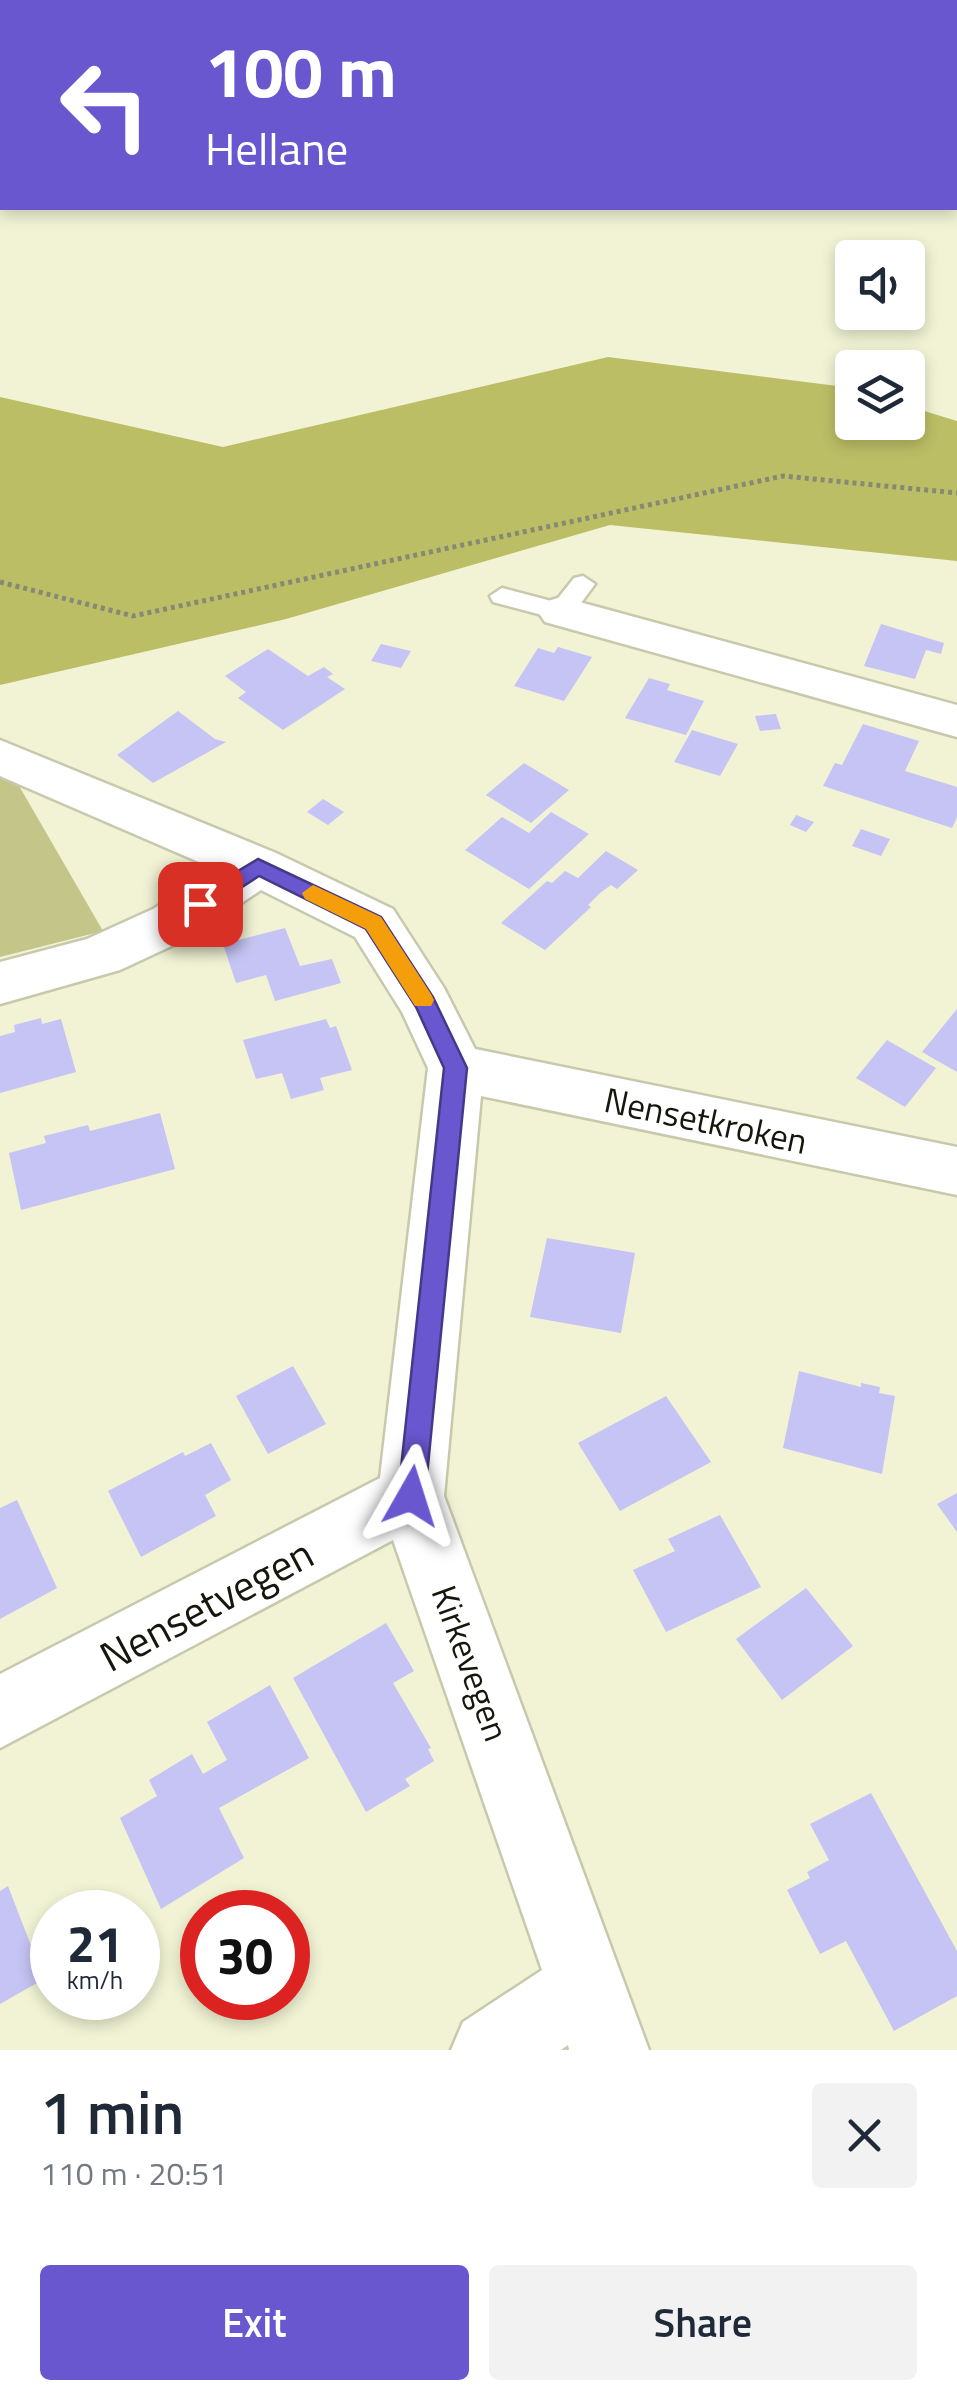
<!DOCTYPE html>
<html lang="en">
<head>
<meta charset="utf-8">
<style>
	body { margin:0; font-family:"Titillium Web",sans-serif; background:#f2f2f3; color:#1f2937; height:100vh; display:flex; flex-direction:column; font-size:38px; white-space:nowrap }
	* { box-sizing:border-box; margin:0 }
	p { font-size:32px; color:#747a83 }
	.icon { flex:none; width:55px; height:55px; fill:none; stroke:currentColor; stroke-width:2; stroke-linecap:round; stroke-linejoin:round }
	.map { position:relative; height:2050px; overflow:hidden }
	.details { display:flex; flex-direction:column; background:#fff; flex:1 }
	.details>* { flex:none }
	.banner { position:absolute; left:0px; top:0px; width:958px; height:210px; box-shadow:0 5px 15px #0003; background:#6957d0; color:#fff; overflow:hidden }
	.controls { position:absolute; left:835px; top:240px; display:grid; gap:20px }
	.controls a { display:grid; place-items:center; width:90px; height:90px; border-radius:10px; background:#fff; box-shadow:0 5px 15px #0003; font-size:50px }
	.speed { position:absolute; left:30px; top:1890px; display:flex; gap:20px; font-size:50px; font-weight:700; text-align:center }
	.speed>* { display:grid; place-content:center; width:130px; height:130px; border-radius:50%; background:#fff; box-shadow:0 5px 15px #0003; line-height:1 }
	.speed small { font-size:25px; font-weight:400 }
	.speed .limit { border:15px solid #d22; background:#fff; color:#111 }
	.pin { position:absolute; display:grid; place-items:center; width:85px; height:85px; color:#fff; margin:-42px; border-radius:20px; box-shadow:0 5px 15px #0006 }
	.me { position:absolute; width:110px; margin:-55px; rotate:6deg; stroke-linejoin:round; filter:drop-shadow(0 0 8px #0008) }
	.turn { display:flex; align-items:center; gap:35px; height:210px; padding:0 40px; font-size:45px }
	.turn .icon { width:130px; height:130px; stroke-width:2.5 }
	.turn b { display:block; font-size:70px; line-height:85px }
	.round { display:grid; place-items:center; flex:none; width:105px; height:105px; border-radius:10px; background:#f2f2f3 }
	.summary { display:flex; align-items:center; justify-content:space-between; height:170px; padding:0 40px }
	h1 { font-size:60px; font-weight:600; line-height:75px }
	.cta { display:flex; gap:20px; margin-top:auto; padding:20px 40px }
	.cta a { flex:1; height:115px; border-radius:10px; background:#6957d0; color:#fff; font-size:40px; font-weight:600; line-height:115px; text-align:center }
	.cta a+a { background:#f2f2f3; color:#1f2937 }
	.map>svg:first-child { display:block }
	.green { fill:#c3c589 }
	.forest { fill:#bcbe66 }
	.building { fill:#c5c4f4 }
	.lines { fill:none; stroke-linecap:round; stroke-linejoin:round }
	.lane-casing { stroke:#c8c9ac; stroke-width:5 }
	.street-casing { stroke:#c8c9ac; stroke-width:5 }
	.path { stroke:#878973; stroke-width:5; stroke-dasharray:4 4; stroke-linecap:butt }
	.lane { fill:#fff; fill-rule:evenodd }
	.street { fill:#fff; fill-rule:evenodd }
	.route { fill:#6957d0; stroke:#443987; stroke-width:2.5 }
	.slow { fill:#f59e0b }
	.labels { text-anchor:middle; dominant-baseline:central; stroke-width:8; stroke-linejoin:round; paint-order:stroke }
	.street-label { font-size:35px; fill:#16170c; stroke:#fff }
	.near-street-label { font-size:42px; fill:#16170c; stroke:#fff }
</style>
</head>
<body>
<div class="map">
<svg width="957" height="2050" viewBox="0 0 957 2050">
	<rect width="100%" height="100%" fill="#f1f3d4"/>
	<path class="green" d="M0,753L103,931L0,957Z"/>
	<path class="forest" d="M608,357L837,386L852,390V422H908V406L957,421V561L610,525L286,619L0,685V397L223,447Z"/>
	<path class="building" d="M881,624L944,643L941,654L926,650L915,679L864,666Z
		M381,644L411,651L401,668L371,661Z
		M558,647L592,657L564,701L514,686L538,648L554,653Z
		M268,649L308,676L324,667L333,674L327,677L345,689L283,730L238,698L246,692L225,676Z
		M649,678L670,684L667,690L704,701L686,735L625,718Z
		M178,711L215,739L226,742L153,783L117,755Z
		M776,714L781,729L760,731L755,716Z
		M863,724L919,741L905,771L957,787V817L952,828L823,786L835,763L842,765Z
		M692,730L738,744L720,776L674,762Z
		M524,763L569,790L531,823L486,795Z
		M323,799L344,812L328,825L307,812Z
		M551,812L589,834L529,889L465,850L502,817L529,833Z
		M796,815L814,822L806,832L790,825Z
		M861,829L890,839L881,856L852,846Z
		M606,851L638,870L617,889L611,885L600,893L588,905L591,907L545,950L501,923L547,881L552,883L565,871L578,878Z
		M285,928L300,966L332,959L341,983L275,1001L266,975L236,983L223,944Z
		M957,1009V1072L922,1052Z
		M41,1018L42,1024L61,1019L76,1072L0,1093V1036L15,1032L14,1025Z
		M326,1019L330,1028L336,1026L352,1070L320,1078L324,1090L291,1099L282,1073L256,1079L243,1040Z
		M887,1040L936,1068L905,1107L856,1078Z
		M160,1113L175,1169L21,1210L9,1153L46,1143L44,1136L88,1125L90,1131Z
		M547,1238L635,1253L621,1333L530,1317Z
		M293,1366L326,1424L268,1454L236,1396Z
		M799,1371L861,1387V1383L880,1387L879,1393L895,1396L882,1474L783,1448Z
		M666,1396L711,1462L620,1511L578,1443Z
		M211,1443L231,1480L205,1495L216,1516L141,1557L108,1491L183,1452L185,1456Z
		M957,1493V1532L937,1504Z
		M17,1500L57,1588L0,1619V1508Z
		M720,1515L761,1587L666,1632L633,1570L675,1551L668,1539Z
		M806,1588L853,1646L782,1700L736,1639Z
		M386,1623L414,1671L393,1683L431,1748L428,1749L434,1761L405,1779L410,1786L366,1812L293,1678Z
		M270,1685L309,1758L219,1808L244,1858L161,1909L120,1818L157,1796L149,1780L192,1754L203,1774L227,1760L207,1722Z
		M871,1793L957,1951V1996L894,2031L846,1941L820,1954L787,1890L810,1878L807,1872L829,1860L810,1824Z
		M8,1886L44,1979L0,2004V1891Z"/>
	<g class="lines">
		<g class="lane-casing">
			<path id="lane" d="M955,127L957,128V140L955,139Z
				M583,576L595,584L570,618L561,620L493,602L490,596L502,588L555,602L574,578Z"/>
		</g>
		<g class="street-casing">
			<path id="street" d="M561,597L957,705V737L545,622L538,612L545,602Z
				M0,740L276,853L393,909L444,988L475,1049L957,1147V1195L481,1096L444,1496L649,2050H569L568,2045L561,2050H451L463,2022L542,1970L393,1540L0,1748V1674L380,1478L428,1068L402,1012L355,937L261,890L191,937L120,970L0,1004V962L87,939L153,909L215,869L0,776Z"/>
		</g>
		<path class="path" d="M0,582L133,616L783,476L957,493"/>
		<use href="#lane" class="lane"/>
		<use href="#street" class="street"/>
	</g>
	<path class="route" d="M258,859L381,917L433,997L467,1068L425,1496L421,1505L411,1509L402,1505L398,1496L444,1068L416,1007L366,929L259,876L208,909H193L189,904L193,898Z"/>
	<path class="slow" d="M313,885L381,917L431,994L434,1000L431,1006H415L366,929L305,899L302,893Z"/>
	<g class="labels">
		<g class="street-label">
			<text transform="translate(706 1120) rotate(12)">Nensetkroken</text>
			<text transform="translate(471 1663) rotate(70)">Kirkevegen</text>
		</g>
		<g class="near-street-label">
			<text transform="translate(206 1604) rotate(-28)">Nensetvegen</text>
		</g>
	</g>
</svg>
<div class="controls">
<a><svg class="icon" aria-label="sound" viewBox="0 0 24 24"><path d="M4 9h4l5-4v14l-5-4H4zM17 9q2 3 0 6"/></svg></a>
<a><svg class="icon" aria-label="layers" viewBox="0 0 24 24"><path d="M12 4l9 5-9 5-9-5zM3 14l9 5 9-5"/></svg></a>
</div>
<div class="speed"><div>21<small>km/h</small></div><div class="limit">30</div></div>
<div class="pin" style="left:200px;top:904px;background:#d93025"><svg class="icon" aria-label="arrive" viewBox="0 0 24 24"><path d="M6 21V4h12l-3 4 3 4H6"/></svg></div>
<svg class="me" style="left:411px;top:1496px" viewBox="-20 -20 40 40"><path d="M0-17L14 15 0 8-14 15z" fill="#6957d0" stroke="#fff" stroke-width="4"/></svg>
<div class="banner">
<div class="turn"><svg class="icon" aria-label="left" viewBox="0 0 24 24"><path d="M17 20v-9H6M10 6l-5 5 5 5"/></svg><div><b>100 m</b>Hellane</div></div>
</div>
</div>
<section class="details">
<div class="summary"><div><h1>1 min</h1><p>110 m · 20:51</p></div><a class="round"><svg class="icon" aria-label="close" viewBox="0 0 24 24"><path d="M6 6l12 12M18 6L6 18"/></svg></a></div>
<div class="cta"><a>Exit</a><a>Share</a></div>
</section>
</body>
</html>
